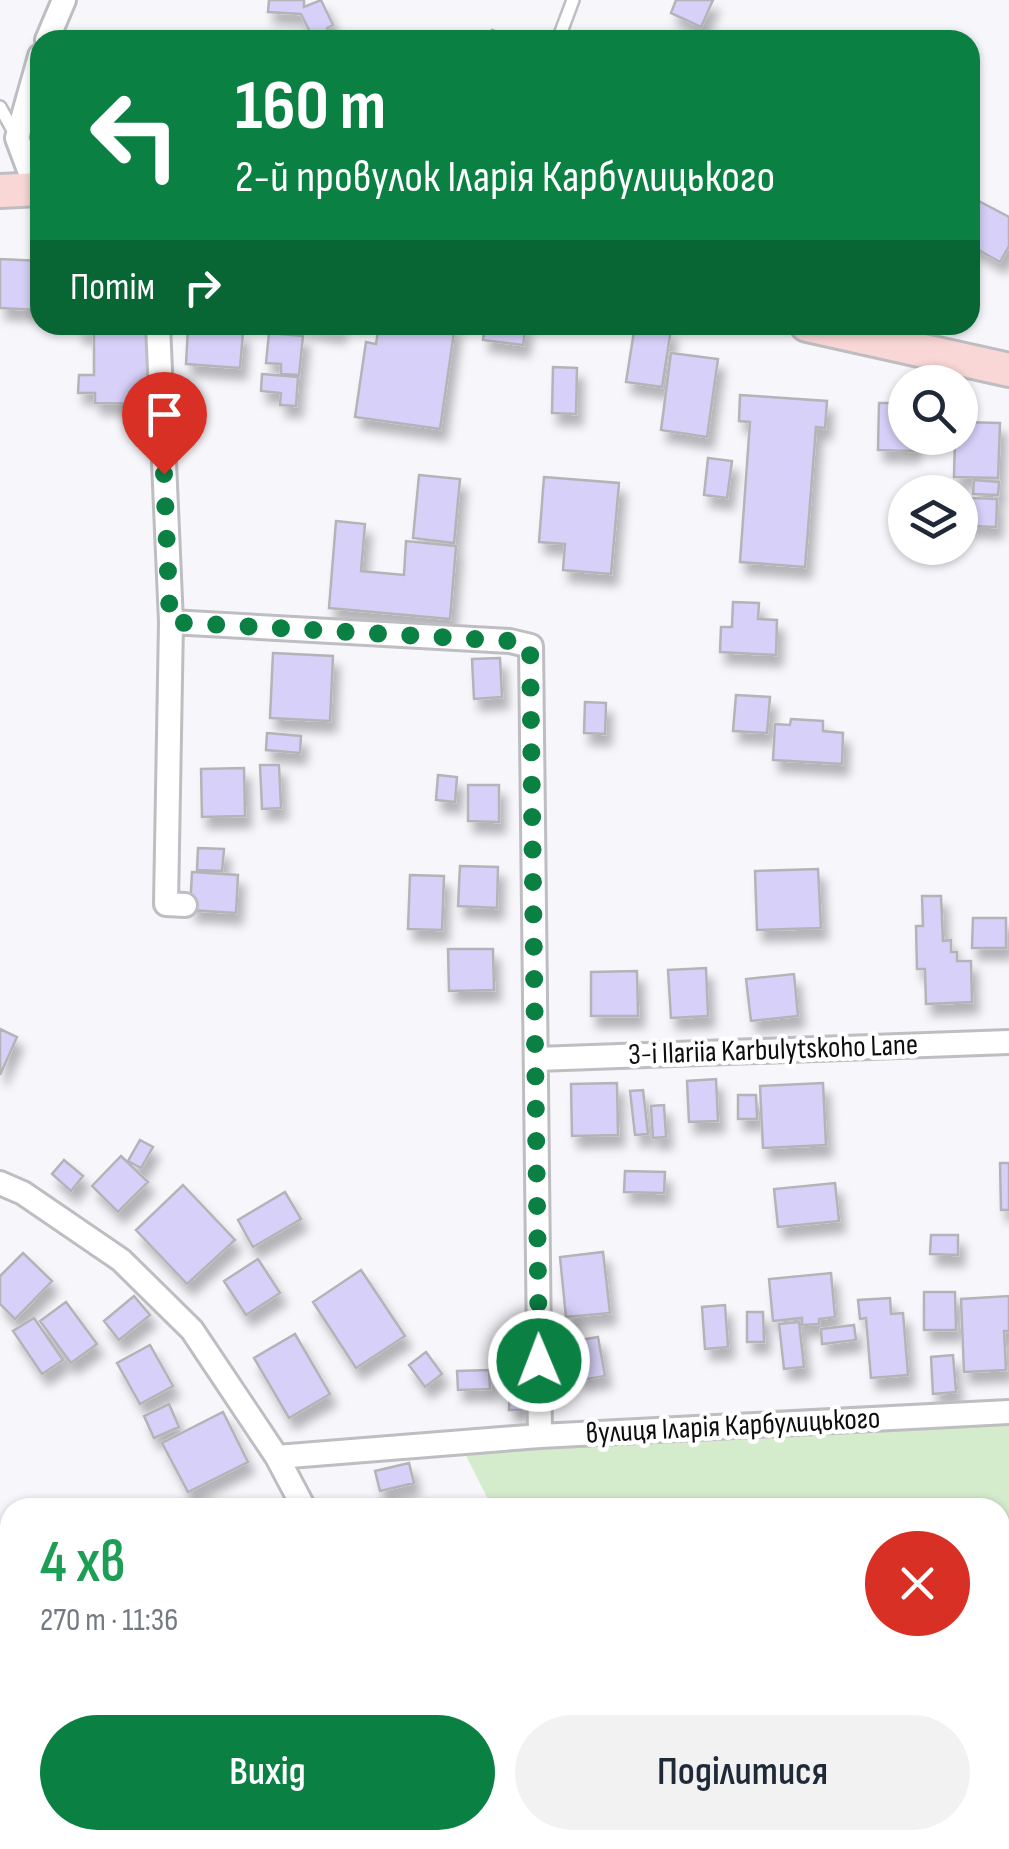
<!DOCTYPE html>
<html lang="uk">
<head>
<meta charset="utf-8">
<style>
	body { margin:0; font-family:"Sofia Sans Condensed",sans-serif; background:#f2f2f3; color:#1f2937; height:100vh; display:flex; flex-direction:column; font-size:38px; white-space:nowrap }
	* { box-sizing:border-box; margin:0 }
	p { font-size:32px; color:#747a83 }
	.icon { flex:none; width:55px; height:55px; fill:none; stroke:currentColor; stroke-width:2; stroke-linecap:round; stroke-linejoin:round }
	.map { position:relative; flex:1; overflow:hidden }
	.drawer { position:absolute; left:0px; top:1498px; width:1010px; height:352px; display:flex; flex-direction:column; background:#fff; border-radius:30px 30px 0 0; box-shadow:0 2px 8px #0004 }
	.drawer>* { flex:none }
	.hud { position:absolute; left:30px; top:30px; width:950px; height:305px; border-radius:30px; box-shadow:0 2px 8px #0004; background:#0b8043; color:#fff; overflow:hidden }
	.tools { position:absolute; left:888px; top:365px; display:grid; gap:20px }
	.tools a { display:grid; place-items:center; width:90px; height:90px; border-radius:50%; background:#fff; box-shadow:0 2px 8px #0004; font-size:50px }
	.pin { position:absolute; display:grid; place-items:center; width:85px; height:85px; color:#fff; margin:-102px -42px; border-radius:50% 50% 50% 0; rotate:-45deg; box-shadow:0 0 10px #0007 }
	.pin .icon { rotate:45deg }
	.me { position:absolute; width:110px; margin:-55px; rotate:359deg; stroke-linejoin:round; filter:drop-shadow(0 0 8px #0008) }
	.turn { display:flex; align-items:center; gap:35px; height:210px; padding:0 40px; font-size:45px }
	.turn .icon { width:130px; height:130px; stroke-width:2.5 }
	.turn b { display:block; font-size:70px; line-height:85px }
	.then { display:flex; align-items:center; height:95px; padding:0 40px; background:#0003; gap:20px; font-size:38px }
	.round { display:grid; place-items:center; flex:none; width:105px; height:105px; border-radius:52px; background:#f2f2f3 }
	.head { display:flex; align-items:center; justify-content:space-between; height:170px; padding:0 40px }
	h1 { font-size:60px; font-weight:600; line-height:75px; color:#1e9e55 }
	.primary-button { display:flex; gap:20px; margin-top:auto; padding:20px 40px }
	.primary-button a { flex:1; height:115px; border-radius:60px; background:#0b8043; color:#fff; font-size:40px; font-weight:600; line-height:115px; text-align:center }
	.primary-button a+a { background:#f2f2f3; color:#1f2937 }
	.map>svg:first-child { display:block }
	.green { fill:#d4eccc }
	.building { fill:#d7d0f8; stroke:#b4b4b8; stroke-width:2.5; filter:url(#shadow) }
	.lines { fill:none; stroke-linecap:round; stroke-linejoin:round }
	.service-casing { stroke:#bebec2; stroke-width:16 }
	.minor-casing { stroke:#bebec2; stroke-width:28 }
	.secondary-casing { stroke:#bebec2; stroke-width:38 }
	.service { stroke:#fff; stroke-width:11 }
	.minor { stroke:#fff; stroke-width:22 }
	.secondary { stroke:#f8d7d6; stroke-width:32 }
	.route { stroke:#0b8043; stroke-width:18; stroke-dasharray:0 32.4 }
	.labels { text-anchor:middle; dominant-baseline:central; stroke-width:9; stroke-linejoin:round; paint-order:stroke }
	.street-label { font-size:30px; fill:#0e0e0f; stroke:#fff }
</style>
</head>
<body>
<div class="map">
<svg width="1009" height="1849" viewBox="0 0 1009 1849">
	<defs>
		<filter id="shadow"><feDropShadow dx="6" dy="11" stdDeviation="5" flood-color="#0004"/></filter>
	</defs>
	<rect width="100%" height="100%" fill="#f6f6fb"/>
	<path class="green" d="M1009,1402V1844L988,1840H1000V1508L492,1507L455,1434Z"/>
	<path class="building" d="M269,0H304V7L321,0L333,25L327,28L333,40H309L306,36L311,34L301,14L268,12Z
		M676,0H713L701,27L671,13Z
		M492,30L520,40H489Z
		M975,199L1009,217V246L1000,262L970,245V207Z
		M0,259L40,261V310L0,308Z
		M78,325H106V331L154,332L153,404L95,403V393H78L79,375H94V332H78Z
		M295,325H340L339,332Z
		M379,325H455L440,429L355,417L366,342L376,344Z
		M485,325H526L523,345L483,340Z
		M635,325L671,329L662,387L626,382Z
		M188,328L243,332L240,368L186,364Z
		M269,333L303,336L299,375L281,374V364L266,363Z
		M671,353L718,359L707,437L661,430Z
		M553,367L577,368L576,414L552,413Z
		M262,374L298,377L296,406L280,405L281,393L261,391Z
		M740,395L827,401L825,428L816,427L805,567L740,562L750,422L739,421Z
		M879,403H905V438H914V451L878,450Z
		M960,422L1000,423L998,478L954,477L955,438H960Z
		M708,458L732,461L727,498L704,495Z
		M419,475L460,479L454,543L413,538Z
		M544,477L619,483L611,574L563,570L565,544L539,542Z
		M974,480L999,482L998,495L973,494Z
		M971,498L997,499L996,527L970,526Z
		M336,521L365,524L361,571L404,575L406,541L456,546L450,619L329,608Z
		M733,602L759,603L758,619L777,620L776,655L720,652L721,627H732Z
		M273,653L333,656L330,721L270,718Z
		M500,658L502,697L474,699L472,659Z
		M736,695L770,697L767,733L733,731Z
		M585,702L606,703L605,734L584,733Z
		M791,719L823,721V731L843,733L842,764L773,760L775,724L790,725Z
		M267,733L301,736L300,753L266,750Z
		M260,765H279L281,808L262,809Z
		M244,768L245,816L202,817L201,769Z
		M438,775L457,777L455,802L436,800Z
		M468,785H499V822L468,821Z
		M198,848L224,849L222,871L197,870Z
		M460,866L498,867L497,908L458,906Z
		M818,869L821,928L757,930L755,871Z
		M192,872L238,875L236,913L190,910Z
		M410,875L444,876L442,930L408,929Z
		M922,896H941L943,941L951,940V952H957V961H971L972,1002L926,1004L925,969H917L916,926H923Z
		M973,918H1006V948H972Z
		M448,949H493L494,990L449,991Z
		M706,968L708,1016L671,1018L668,970Z
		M637,971L638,1016H591V972Z
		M794,974L798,1016L751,1021L746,979Z
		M0,1029L17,1037L0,1075Z
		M716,1079L718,1121L689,1122L687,1081Z
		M617,1083L618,1135L572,1136L571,1084Z
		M823,1083L826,1145L763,1148L760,1086Z
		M643,1090L648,1134L635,1135L630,1091Z
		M738,1095H756L757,1119H738Z
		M664,1105L666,1137L653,1138L651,1106Z
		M140,1140L153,1147L141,1168L128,1161Z
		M121,1156L148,1182L118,1212L92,1186Z
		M64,1160L83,1176L71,1191L52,1174Z
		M1000,1163H1009V1210H1001Z
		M625,1171L665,1172L664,1193L624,1192Z
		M835,1183L839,1221L778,1227L774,1189Z
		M183,1185L235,1240L187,1284L136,1230Z
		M285,1192L301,1219L253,1247L238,1220Z
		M931,1235H958V1255L930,1254Z
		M603,1252L610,1313L566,1317L560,1257Z
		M23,1253L52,1281L15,1319L0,1304V1276Z
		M258,1259L280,1293L246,1315L224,1281Z
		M361,1270L405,1336L356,1368L313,1302Z
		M831,1273L835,1317L819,1319V1324L802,1325V1318L773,1321L769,1279Z
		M924,1292H955L956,1330H924Z
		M134,1296L150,1315L119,1340L104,1321Z
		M1009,1296V1331H1004L1006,1370L964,1372L961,1299Z
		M890,1298L891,1314L903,1313L908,1375L871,1378L866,1318L860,1319L858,1300Z
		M66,1302L97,1344L71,1363L40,1321Z
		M725,1305L728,1347L705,1349L702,1307Z
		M747,1312H763L764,1342H747Z
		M34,1318L63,1360L42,1374L13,1331Z
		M799,1322L804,1367L784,1369L779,1324Z
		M854,1325L856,1340L822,1344L821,1329Z
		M295,1334L330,1394L289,1418L254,1358Z
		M598,1337L605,1376L581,1380L574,1341Z
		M150,1345L173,1386L140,1404L117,1363Z
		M426,1352L442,1374L425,1387L409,1365Z
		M953,1355L956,1392L933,1394L931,1357Z
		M489,1370L490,1389L458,1390L457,1371Z
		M510,1380H521L522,1410H509Z
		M169,1404L179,1427L154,1438L144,1416Z
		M223,1412L248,1462L188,1492L162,1443Z
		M409,1463L414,1483L380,1491L375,1471Z
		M442,1840H468L474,1849H441L437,1843Z
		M641,1840H670L674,1849H623Z
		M754,1840H787L788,1842L777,1849H748L745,1846Z"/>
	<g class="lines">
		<g class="service-casing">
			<path id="service" d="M558,40L573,0
				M0,107L15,134"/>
		</g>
		<g class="minor-casing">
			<path id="minor" d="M47,40L64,0
				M36,189L17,138L40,56
				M158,325L171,622L510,641L531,646L540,1436
				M171,622L166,904L185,905
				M537,1059L1009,1042
				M0,1183L23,1193L121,1260L192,1330L277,1457L304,1508
				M277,1457L540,1436L1009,1412
				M491,1840L499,1849"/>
		</g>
		<g class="secondary-casing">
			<path id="secondary" d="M0,191L40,189
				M807,325L1009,370"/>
		</g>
		<use href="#service" class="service"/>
		<use href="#minor" class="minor"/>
		<use href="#secondary" class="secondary"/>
	</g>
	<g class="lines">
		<path class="route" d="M164,474L170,622L510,641L530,646L539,1361"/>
	</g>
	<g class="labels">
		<g class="street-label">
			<text transform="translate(773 1050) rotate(-2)">3-i Ilariia Karbulytskoho Lane</text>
			<text transform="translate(733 1426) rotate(-3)">вулиця Іларія Карбулицького</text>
		</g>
	</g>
</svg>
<div class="tools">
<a><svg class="icon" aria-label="search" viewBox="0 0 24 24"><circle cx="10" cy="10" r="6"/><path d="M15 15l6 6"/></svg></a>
<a><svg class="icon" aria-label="layers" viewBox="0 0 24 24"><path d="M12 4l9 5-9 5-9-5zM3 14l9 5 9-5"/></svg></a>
</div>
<div class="pin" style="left:164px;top:474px;background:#d93025"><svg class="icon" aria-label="arrive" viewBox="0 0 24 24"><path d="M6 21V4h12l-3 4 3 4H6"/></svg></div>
<svg class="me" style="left:539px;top:1361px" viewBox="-20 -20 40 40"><circle r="17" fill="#0b8043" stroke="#fff" stroke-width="3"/><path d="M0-11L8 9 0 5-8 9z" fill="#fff"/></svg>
<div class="hud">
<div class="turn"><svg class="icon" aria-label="left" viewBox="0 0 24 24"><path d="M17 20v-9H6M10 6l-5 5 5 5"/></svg><div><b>160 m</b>2-й провулок Іларія Карбулицького</div></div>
<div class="then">Потім<svg class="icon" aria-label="right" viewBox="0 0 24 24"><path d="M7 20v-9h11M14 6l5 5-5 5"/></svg></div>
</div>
<section class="drawer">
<div class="head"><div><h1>4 хв</h1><p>270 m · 11:36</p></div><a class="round" style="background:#d93025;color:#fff"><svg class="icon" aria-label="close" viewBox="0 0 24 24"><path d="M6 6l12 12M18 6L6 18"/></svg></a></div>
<div class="primary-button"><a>Вихід</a><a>Поділитися</a></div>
</section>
</div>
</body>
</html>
